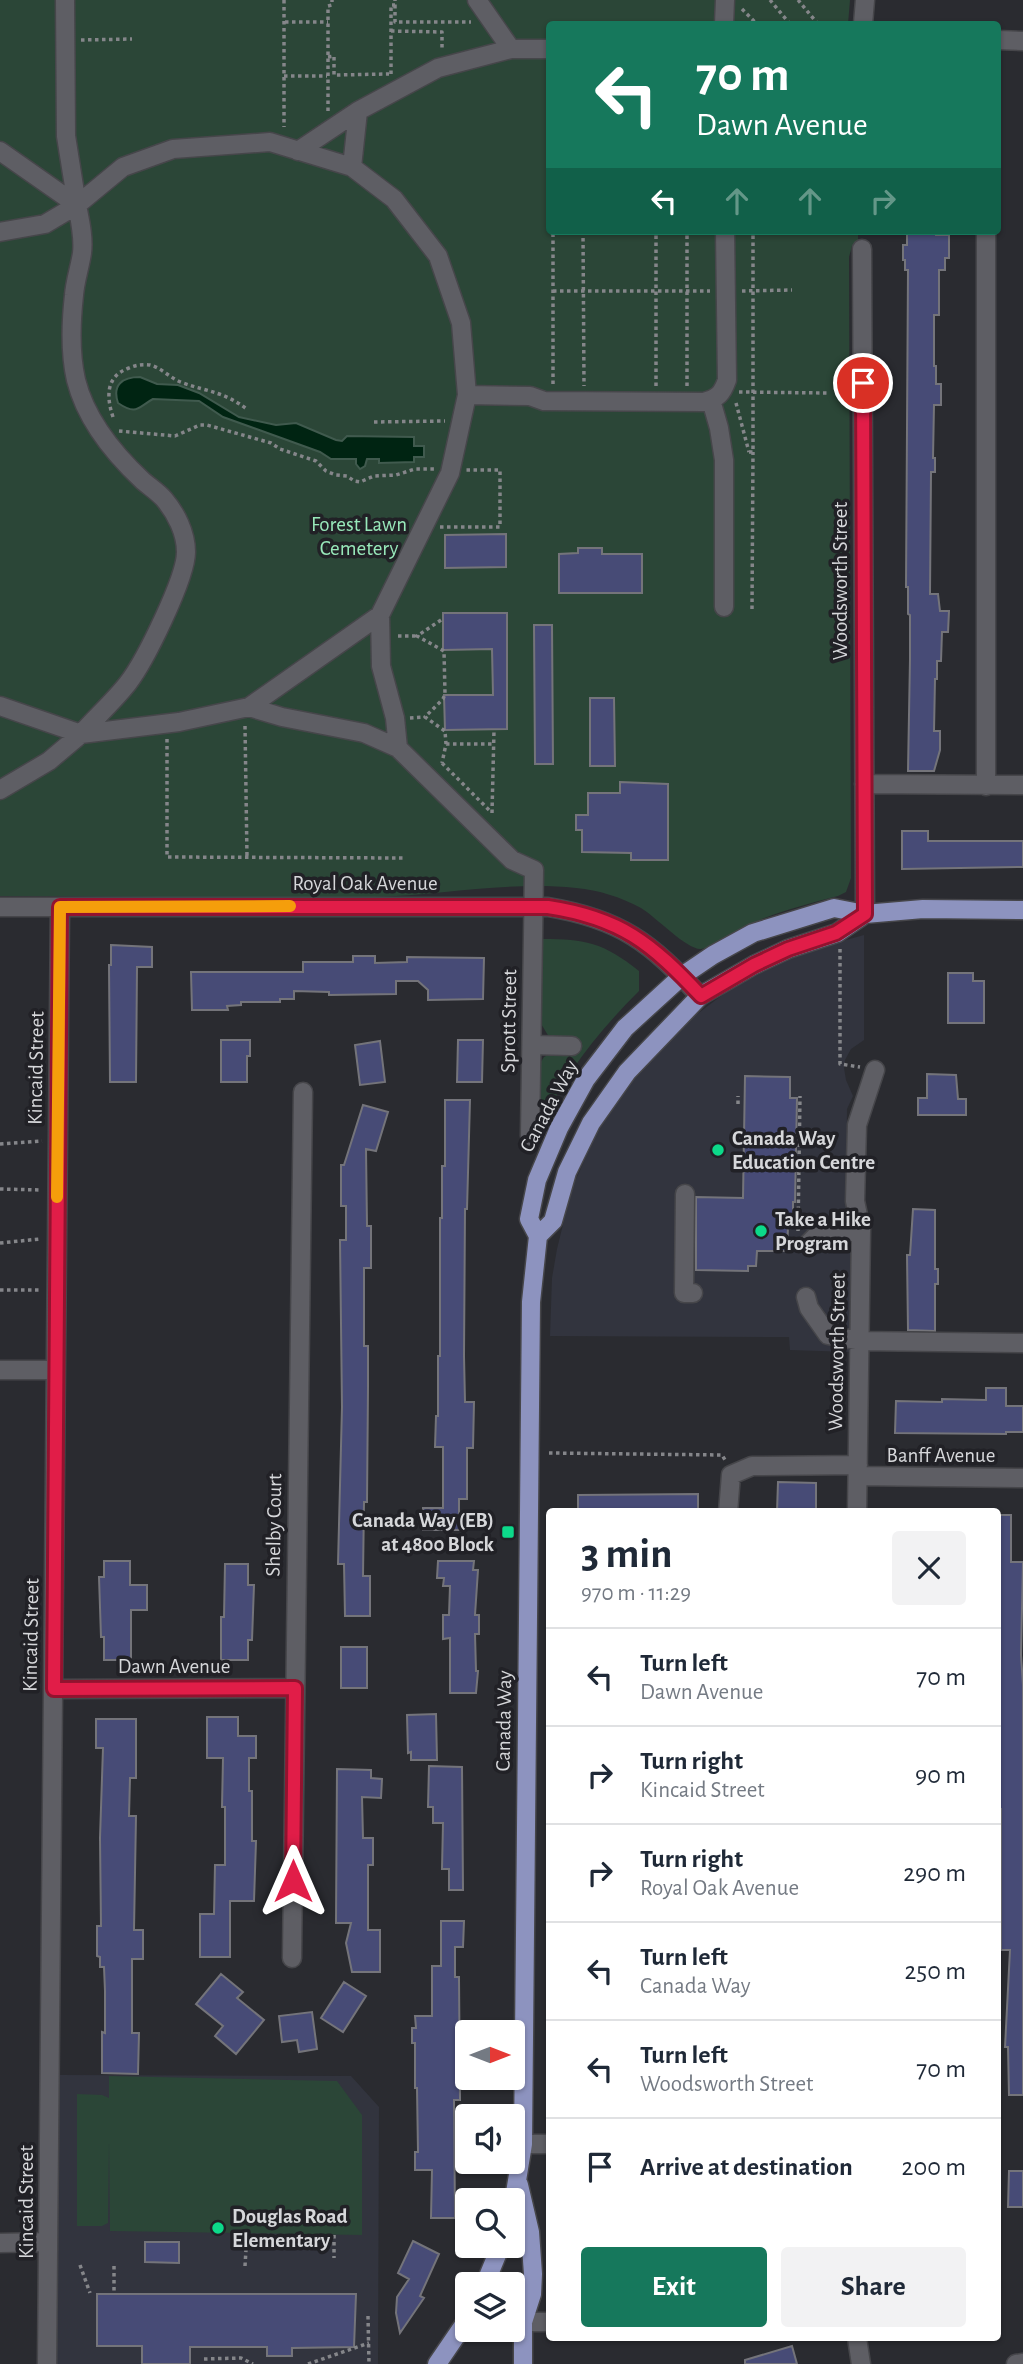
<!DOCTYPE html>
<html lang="en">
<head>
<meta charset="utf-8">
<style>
	body { margin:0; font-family:"Alegreya Sans",sans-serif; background:#f2f2f3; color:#1f2937; height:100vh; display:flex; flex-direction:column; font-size:26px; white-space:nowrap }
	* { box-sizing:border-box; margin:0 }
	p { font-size:23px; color:#747a83 }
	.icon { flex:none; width:38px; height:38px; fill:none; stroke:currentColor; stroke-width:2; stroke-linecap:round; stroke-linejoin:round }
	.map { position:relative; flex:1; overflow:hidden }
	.details { position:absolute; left:546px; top:1508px; width:455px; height:833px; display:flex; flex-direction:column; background:#fff; border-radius:7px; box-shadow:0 2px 5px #0004 }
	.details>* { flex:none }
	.guide { position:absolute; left:546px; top:21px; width:455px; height:214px; border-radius:7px; box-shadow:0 2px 5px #0004; background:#16785c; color:#fff; overflow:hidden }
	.needle { width:46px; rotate:90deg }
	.fabs { position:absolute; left:455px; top:2020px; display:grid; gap:14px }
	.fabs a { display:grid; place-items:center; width:70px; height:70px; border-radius:7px; background:#fff; box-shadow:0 2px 5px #0004; font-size:35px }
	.pin { position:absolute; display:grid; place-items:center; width:60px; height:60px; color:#fff; margin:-30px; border:4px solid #fff; border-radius:50%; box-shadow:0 2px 7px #0007 }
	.me { position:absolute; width:77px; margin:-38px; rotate:0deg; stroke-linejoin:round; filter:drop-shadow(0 0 5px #0008) }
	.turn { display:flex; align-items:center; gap:24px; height:147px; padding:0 35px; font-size:32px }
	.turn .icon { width:91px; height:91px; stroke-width:2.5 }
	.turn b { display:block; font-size:49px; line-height:60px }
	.lanes { display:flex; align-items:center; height:66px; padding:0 35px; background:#0003; justify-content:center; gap:35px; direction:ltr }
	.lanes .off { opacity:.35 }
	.round { display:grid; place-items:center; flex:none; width:74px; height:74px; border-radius:7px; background:#f2f2f3 }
	.summary { display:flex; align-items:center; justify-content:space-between; height:119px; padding:0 35px }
	h1 { font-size:42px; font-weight:700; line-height:52px }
	.primary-button { display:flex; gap:14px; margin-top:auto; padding:14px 35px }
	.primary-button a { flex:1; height:80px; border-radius:7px; background:#16785c; color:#fff; font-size:28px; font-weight:700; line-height:80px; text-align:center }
	.primary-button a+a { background:#f2f2f3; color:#1f2937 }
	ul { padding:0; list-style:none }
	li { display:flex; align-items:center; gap:21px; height:98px; padding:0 35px; border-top:2px solid #e0e1e3 }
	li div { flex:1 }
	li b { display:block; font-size:26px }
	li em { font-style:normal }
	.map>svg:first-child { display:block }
	.built { fill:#32343e }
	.green { fill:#2b4637 }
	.water { fill:#002412; stroke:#405a4e; stroke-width:2 }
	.building { fill:#474b76; stroke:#74747a; stroke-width:2 }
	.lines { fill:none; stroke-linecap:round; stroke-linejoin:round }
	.minor-casing { stroke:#46464a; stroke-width:21 }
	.major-casing { stroke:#46464a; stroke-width:21 }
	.path { stroke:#85868a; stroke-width:3.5; stroke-dasharray:3.5 3.5; stroke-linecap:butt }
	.minor { stroke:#5e5e64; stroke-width:18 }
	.major { stroke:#8d93bf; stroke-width:18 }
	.route-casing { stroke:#92132f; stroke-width:18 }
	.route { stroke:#e11d48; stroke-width:12 }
	.slow { stroke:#f59e0b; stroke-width:12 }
	.poi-dot { fill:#0cd98a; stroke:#212126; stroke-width:2.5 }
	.labels { text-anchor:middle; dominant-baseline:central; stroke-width:7; stroke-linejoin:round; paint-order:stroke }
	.park-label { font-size:21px; fill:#98e8ba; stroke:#212126 }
	.street-label { font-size:21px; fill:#d6d7da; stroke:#212126 }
	.poi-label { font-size:21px; font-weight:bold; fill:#d6d7da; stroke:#212126; text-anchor:start }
</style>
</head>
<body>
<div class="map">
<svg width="1023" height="2364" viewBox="0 0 1023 2364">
	<rect width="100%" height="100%" fill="#2a2b30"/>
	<path class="built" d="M864,935V1040L851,1049L845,1060L844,1068L846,1080L853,1096L847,1109L846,1204L851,1227L850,1352L790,1350L789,1337L550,1336L552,1278L557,1249L572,1188L594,1139L608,1113L626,1088L649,1059L688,1021L729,990L784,961L817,948Z
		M58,2075L351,2076L379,2107L378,2364H55Z"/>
	<path class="green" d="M0,0H850L848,24H550V231H855L858,234V241L852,246L849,257L851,878L846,892L838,896C807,904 777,912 748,925C733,932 717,947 701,949C687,950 656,917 641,908C620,897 599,890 576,888C509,881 442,895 375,897C250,899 125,896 0,896Z
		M542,939C586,939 604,943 639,971V991C597,1033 561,1078 538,1133L539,1065L544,1057L550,1054L549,1037L540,1022Z
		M109,2076L337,2081L362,2115V2235L110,2231L109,2142L108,2223L102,2226H77V2094L102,2095L109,2098Z"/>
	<path class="water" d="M140,377L157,384L178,385L199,393L239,417L276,425L296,423L336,440L342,441L347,436L414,437V446H424V457H414V462L379,463V459H367L365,466L360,469L356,464V459H331L320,452L223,417L199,401L153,399C138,407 137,416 118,403C112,385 122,377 140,377Z"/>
	<path class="building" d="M907,232H936V235H949V258H945V270H939V315H934V366H936V384H941V405H934L933,458H935V472H931L930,594H938L940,611H949L948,632H942L941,661H937V679H935L934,731H940V750L934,771H908L910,659V615L908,614V587H906L908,270H905V260H903V245H907Z
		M506,534V567L445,568V535Z
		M578,548H602V554H642V593H559V554L578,553Z
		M443,613H507V729L445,730L444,695H493L492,649L443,650Z
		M534,625H552L553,764H535Z
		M590,698H614L615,766H590Z
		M620,782L668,784V860H631V853L582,852V830H576V815H588V793H620Z
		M902,831H928V841H1023V867L902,869Z
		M111,945L152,947V967H137L136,1082H110L109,965H111Z
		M353,956H375V963L407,962V957L484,958L483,999L428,1000V990L418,981H396V994L329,995V992L294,991V999H280V1002H241V1005L227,1006L228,1010H192L191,972H303V962H353Z
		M948,973H973V981H984V1023H948Z
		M221,1040H250V1056H247V1082H221Z
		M458,1040H483L482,1082H457Z
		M380,1041L385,1082L360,1085L355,1045Z
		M927,1074L956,1075L958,1099H966V1115H918V1098H927Z
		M745,1076L790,1077V1098H797L795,1202H793V1227H788L787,1251H757L756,1266H748V1271L696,1270V1197L743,1198Z
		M445,1100H470L467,1209H465L464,1356L465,1402H474L473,1448H467V1499H459V1530H423V1508H443V1447H435L436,1416H438V1356H440V1218H442V1166H445Z
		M363,1105L388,1112L376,1151L366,1149L367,1226H371V1268H364V1346H368V1387L367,1502H364L363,1576H370V1616H345L344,1564H338L342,1407L340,1240H346V1206H341V1165H344Z
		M913,1209L935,1210V1269H938V1284H935V1331L908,1330L907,1255H910Z
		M986,1388H1006V1406H1023V1432H1006V1434L895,1433L896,1401L942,1402V1399L986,1400Z
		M778,1482L816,1483V1512H777Z
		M698,1494V1512H578V1495Z
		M998,1515H1011V1562H1023L1021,1655L1023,1685V2095H1009L1008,2047H1005L1010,1950H1001V1809H998Z
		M104,1561H130V1585H147V1610H131V1660H104V1637H101L99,1577H104Z
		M438,1561H474L473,1570H478L475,1615H479V1634H475L476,1671H478L476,1693H450V1638L443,1639V1615H449L450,1586H443L444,1578H437Z
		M225,1564H248V1585H254L252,1640H248V1660H221V1617H224Z
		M341,1647H367V1688H341Z
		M436,1714L437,1760H411V1752L408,1753L407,1715Z
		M207,1717H238V1736H256V1758H249V1791H252V1841H256L254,1901H230V1957H200V1914H214L215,1865H225V1807H222L223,1758H207Z
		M96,1719H136V1778H130L129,1816H136L134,1930H143V1959H132V2033H139L138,2074L102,2073V2032L105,2033V1991L104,1967H100V1957L97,1956V1926H101L100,1838L103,1748H96Z
		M429,1766L462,1767L463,1890H449V1869H442L443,1823H433V1807H428Z
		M337,1769L371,1770V1778L382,1779L381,1798L362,1797L363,1838H373V1865H368V1930H380V1972H352L346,1943L351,1923H336Z
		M441,1921H464L463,1947H455V1977H459L460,2100H454L455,2218H431L432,2170H415V2152H418L417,2088H415V2043H412V2028H416L415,2016H432V1966H441Z
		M221,1974L243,1992L237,1998L264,2020L236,2054L215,2036L223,2026L196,2004Z
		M344,1982L366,1996L343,2032L321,2018Z
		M312,2012L317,2049L299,2052L297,2040L282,2042L279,2016Z
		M1009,2171H1023V2207H1008Z
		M413,2241L439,2254L420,2296L424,2298L400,2333L396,2313L397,2297L409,2279L398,2273Z
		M145,2242H179V2263L145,2262Z
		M97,2294H356L354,2347L292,2348V2356H267V2347H190V2364H142V2346H97Z
		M792,2346L797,2364H745V2360Z"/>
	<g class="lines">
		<g class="minor-casing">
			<path id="minor" d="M724,24L725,0
				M863,24L865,0
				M998,40L1023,41
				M511,49H550
				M0,151L77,205C80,221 84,237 82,253C80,267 75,281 74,295C71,322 70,354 76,380C86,420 114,454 143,481C150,487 158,492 164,499C176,513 186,533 186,552C186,578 145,661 128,683C114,701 96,717 81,734L0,706
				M298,151L358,111
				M352,167L358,111L438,68L511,49L477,0
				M986,231V786
				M0,232L45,224L77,205L66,136L65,0
				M862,249L865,914
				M467,395L530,396L544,401L704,402C718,398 722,394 727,380L725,231
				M711,400L719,428L724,460V607
				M380,615L381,666L395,718L398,748
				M249,707L282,717L364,733L398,748L512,860L534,870L530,1136
				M864,784L1023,785
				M0,790L49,761L81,734L179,722L249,707L380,615L450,473L467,395L461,323L438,256L394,199L352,167L270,142L173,149L123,167L77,205
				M0,907H548C621,919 651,943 700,996
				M532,1045L572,1046
				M685,1194L684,1293H693
				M808,1244L817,1235L861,1230
				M806,1297L809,1308L828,1335L861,1341L1023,1343
				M0,1370H55
				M858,1476L1023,1478
				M728,1512L731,1475L752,1466L858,1465
				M857,1512L861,1230L855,1201L857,1125L875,1070
				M54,1689L295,1688
				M292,1958L303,1092
				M523,2144H550
				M0,2243L48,2242
				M523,2322H550
				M857,2338L861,2364
				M47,2364L60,907
				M1016,2364L1023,2363"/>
		</g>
		<g class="major-casing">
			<path id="major" d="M538,1236L529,1219L537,1180L559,1128L586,1079L625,1028L682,976L713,955L753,933L834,908L865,914L923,909L1023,910
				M519,2185L530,2232L533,2274L532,2294L523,2322V2364
				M513,2205L523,2144L531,1302L538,1236L553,1221L567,1172L591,1123L627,1072L700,996L754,965L788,949L837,933L865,914
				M485,2284L501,2245
				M513,2294L523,2322
				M437,2364L467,2320"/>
		</g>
		<path class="path" d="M284,0V127
			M770,0L790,24
			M798,0L818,24
			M395,5V22H471
			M742,9L757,24
			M285,22H328
			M391,31L442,32V49
			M81,40L132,39
			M328,57L334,56V75L389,74
			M391,74V5H395V0
			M284,76H327
			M328,111V6L332,5V0
			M583,231L584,386
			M553,291H710
			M742,291L792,290
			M553,384V231
			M656,386V231
			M687,386V231
			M739,392L827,393
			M736,403L749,452
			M113,417C106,396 106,376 129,368C136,365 143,364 150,365C162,368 171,379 183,383C209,392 225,392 248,410
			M374,422L445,421
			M119,431L175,436L200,425H207L271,443L280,449L316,461L326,471L336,475L347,476L354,481L360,482L374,476L396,475L415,469H434
			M749,452H753V231
			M440,527H500V470H466
			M752,609L753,452
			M441,620L417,636L444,651L445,694L443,699L425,717L445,731L446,744L442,763
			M398,636H417
			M410,718L425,717
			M245,726L247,857
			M167,739V857L404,858
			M446,744H493
			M442,763L489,810
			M492,813L494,730
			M840,949V1064L860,1067
			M738,1104V1096
			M0,1144L42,1141
			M0,1189L41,1190
			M798,1231L800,1096
			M0,1243L40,1239
			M0,1290H40
			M549,1453L722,1455L725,1460
			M334,2235V2258
			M80,2265L90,2293
			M114,2266V2291
			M245,2266L247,2233
			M368,2316L369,2364
			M204,2359L241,2358L253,2364
			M308,2364L369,2343"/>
		<use href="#minor" class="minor"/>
		<use href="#major" class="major"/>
	</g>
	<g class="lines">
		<g class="route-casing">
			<path id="route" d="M293,1881L295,1688L54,1689L60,907H548C621,918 651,943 701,996L754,965L788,949L836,933L865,914L863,383"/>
		</g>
		<use href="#route" class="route"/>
		<path class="slow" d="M57,1197L60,907L290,906"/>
	</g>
	<g class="poi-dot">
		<circle cx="718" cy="1150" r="7"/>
		<circle cx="761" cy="1231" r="7"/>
		<rect x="501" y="1525" width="14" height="14" rx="3.5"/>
		<circle cx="218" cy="2228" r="7"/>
	</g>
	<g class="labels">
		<g class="park-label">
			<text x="359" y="524">Forest Lawn<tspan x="359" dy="24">Cemetery</tspan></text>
		</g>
		<g class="street-label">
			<text transform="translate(840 581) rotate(-90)">Woodsworth Street</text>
			<text x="365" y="883">Royal Oak Avenue</text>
			<text transform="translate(509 1021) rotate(-89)">Sprott Street</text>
			<text transform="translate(36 1068) rotate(-89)">Kincaid Street</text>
			<text transform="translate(549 1106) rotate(-62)">Canada Way</text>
			<text transform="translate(837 1352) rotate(-89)">Woodsworth Street</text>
			<text x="941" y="1455">Banff Avenue</text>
			<text transform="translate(274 1525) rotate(-89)">Shelby Court</text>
			<text transform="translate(31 1635) rotate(-89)">Kincaid Street</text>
			<text x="174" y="1666">Dawn Avenue</text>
			<text transform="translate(504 1721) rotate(-89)">Canada Way</text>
			<text transform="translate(26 2202) rotate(-90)">Kincaid Street</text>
		</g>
		<g class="poi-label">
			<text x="732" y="1138">Canada Way<tspan x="732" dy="24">Education Centre</tspan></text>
			<text x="775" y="1219">Take a Hike<tspan x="775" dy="24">Program</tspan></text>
			<text x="494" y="1520" text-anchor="end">Canada Way (EB)<tspan x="494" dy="24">at 4800 Block</tspan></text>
			<text x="232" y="2216">Douglas Road<tspan x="232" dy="24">Elementary</tspan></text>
		</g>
	</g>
</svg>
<div class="fabs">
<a><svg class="needle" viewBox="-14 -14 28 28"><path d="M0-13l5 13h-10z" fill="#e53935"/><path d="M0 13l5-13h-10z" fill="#747a83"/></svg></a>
<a><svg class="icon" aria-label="sound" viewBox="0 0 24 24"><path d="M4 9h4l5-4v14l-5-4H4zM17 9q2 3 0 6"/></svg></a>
<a><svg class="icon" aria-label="search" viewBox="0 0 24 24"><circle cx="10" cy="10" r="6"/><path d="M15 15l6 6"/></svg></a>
<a><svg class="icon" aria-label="layers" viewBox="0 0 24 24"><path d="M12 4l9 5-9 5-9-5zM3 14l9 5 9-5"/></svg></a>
</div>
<div class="pin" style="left:863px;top:383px;background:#d93025"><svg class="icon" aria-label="arrive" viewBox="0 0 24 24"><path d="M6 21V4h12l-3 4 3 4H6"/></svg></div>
<svg class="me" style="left:293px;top:1881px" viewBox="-20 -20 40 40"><path d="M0-17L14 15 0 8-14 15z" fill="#e11d48" stroke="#fff" stroke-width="4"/></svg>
<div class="guide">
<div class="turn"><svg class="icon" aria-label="left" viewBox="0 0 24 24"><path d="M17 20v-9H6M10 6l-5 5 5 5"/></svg><div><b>70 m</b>Dawn Avenue</div></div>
<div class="lanes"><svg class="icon" aria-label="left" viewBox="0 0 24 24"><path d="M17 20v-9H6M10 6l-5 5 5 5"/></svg><svg class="icon off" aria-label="ahead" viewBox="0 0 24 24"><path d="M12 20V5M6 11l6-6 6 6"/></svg><svg class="icon off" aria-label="ahead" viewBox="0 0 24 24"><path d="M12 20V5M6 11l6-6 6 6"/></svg><svg class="icon off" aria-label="right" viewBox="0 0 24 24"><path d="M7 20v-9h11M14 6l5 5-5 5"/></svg></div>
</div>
<section class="details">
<div class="summary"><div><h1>3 min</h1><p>970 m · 11:29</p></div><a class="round"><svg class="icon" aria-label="close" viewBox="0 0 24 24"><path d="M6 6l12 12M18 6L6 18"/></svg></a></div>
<ul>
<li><svg class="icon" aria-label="left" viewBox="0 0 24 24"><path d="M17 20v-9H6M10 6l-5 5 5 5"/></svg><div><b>Turn left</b><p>Dawn Avenue</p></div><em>70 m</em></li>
<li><svg class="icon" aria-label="right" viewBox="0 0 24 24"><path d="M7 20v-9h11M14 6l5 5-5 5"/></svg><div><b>Turn right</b><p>Kincaid Street</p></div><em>90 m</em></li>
<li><svg class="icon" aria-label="right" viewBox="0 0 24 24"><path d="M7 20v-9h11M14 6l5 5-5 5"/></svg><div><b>Turn right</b><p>Royal Oak Avenue</p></div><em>290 m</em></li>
<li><svg class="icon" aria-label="left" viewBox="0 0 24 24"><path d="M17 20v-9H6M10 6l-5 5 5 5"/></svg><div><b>Turn left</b><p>Canada Way</p></div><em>250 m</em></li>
<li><svg class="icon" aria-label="left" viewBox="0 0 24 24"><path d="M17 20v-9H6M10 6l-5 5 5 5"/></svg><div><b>Turn left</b><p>Woodsworth Street</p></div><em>70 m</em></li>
<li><svg class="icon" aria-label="arrive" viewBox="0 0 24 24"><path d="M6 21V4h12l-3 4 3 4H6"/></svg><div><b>Arrive at destination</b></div><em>200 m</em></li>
</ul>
<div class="primary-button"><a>Exit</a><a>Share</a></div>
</section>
</div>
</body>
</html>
